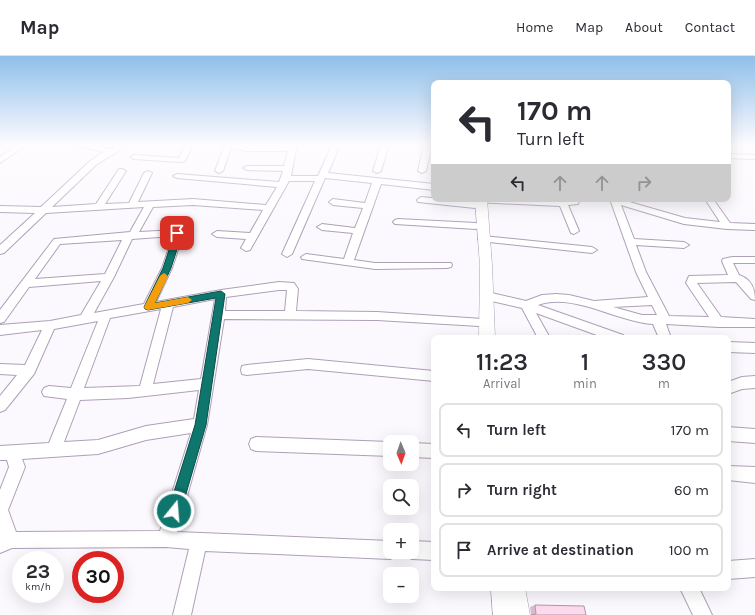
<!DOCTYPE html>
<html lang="en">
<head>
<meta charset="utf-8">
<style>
	body { margin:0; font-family:Karla,sans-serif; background:#f7f7f7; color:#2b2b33; height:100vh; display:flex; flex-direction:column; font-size:15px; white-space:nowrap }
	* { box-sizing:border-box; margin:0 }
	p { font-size:13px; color:#7c7c81 }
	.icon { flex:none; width:22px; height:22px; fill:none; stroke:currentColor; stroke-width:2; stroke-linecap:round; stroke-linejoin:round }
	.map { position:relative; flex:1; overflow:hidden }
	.sheet { position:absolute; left:431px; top:279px; width:300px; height:256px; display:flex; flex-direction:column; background:#fff; border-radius:8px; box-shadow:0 4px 16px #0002 }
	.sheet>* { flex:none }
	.guide { position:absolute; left:431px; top:24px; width:300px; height:122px; border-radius:8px; box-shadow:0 4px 16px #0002; background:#fff; color:#2b2b33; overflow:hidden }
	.needle { width:26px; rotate:178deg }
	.controls { position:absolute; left:383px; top:379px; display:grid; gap:8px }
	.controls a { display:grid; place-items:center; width:36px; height:36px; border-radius:8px; background:#fff; box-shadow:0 4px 16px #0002; font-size:20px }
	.speed { position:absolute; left:12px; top:495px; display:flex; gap:8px; font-size:20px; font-weight:700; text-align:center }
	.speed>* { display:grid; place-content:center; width:52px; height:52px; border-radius:50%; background:#fff; box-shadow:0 4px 16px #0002; line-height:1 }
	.speed small { font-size:10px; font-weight:400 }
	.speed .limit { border:6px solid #d22; background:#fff; color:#111 }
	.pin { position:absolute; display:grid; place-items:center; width:34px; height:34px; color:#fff; margin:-17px; border-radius:8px; box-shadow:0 2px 6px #0006 }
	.me { position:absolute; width:44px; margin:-22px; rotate:17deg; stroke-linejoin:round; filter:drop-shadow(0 0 3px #0008) }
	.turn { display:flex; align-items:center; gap:14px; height:84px; padding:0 20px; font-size:18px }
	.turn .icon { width:52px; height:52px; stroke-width:2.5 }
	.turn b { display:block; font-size:28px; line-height:34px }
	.lanes { display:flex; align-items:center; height:38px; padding:0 20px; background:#0003; justify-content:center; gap:20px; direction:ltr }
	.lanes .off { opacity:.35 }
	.eta { display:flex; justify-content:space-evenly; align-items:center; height:68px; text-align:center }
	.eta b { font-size:24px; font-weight:600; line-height:28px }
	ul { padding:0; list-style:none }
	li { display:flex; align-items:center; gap:12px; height:54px; margin:0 8px 6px; padding:0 12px; border:2px solid #e1e1e2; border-radius:8px }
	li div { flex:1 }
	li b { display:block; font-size:15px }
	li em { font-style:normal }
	header { display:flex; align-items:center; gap:24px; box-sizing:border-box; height:56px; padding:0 20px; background:#fff; border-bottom:1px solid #e1e1e2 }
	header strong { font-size:19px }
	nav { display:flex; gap:22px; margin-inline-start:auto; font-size:14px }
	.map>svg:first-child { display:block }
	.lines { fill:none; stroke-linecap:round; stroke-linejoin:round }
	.minor-casing { stroke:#aea0b7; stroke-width:2 }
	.major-casing { stroke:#aea0b7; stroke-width:1 }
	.minor { fill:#fff; fill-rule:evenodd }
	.major { fill:#fff; fill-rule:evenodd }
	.wall { fill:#dabbcd }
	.building { fill:#fdd9ee; stroke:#b198a7 }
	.route { fill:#0f766e; stroke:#0a4d48 }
	.slow { fill:#f59e0b }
</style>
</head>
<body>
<header>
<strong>Map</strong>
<nav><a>Home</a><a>Map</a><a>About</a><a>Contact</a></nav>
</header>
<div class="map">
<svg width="755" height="559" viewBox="0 0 755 559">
	<rect width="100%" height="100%" fill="#fcf9fe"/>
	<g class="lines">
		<g class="minor-casing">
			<path id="minor" d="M18,89H27L0,107V101Z
				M72,89H93L110,93L118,89H128L96,109L52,151L96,148L119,113H122L126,115L105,148L129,147L144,117L148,115L152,117L138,146L193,143L266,149L277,131L177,122L173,120L177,118L279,126L283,115L247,114L243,112L247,110H284L288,95H246L231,92L223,115L219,117L215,115L224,91L222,89L295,91L296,93L291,120H318L332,89H340L328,117L434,128V134L381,128L354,204L375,207H451L452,209L451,211L447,212L375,213L302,203L301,201L306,198L344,203L353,177L322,174L317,171L322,168L355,172L363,152L333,149L329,146L333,143L365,147L372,127L325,122L292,198L287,201L282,198L315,125H289L250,194L246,195L241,192L246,183L217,181L212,178L217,175L250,177L263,154L193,149L153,151L139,176L177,174L180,175L183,179L172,212L156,246L221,234L279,226L294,227L298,233L296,255L377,256L483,263L485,266L483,269L479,270L377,264L224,263L207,369L177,476L390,485V496H398L396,500L390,503L205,495L191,559H173L189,493L166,491L12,492L0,497V434L9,411L7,404H0V390L49,387L67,343L44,340L42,336L44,332L49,330L71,332L98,265L54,273L34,318L5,354L0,356V340L17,319L0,318V308L25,309L42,274L0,279V269L50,265L81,259L101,225L29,231L4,266L0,267V254L54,183L130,176L144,151L46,157L4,197L0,198V189L35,157L0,156V150L41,151L90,105L104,96ZM173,180L162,212L144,248L94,257L114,221L132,183ZM122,184L105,218L35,223L60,188ZM279,234H287L285,255H225L226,241ZM215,243L201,323L153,328L173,251ZM161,253L140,330L84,332L110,262ZM199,334L194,363L146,370L98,384L64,386L80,344L128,342ZM191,377L160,475L16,476L8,454L25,411L22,403L98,398L146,384Z
				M185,89H193L185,105L180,106L134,103L130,101L134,99L179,102Z
				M381,89H389L381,115L377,117L373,115Z
				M424,89H432L426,115L422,117L418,115Z
				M728,98L755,99V103L728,102Z
				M421,141L475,146L479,149L475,152L418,146L417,144Z
				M471,143L563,144L580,143L578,148L568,149L579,175L574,178L571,177L560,150L475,146Z
				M606,143H619L685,162L720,166L705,143H713L730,167L755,168V174L727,173L684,168L621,149L634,183L684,186L689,189L684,192L636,189L646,216L669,260L709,261L686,227L689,220L728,219L722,205L723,203L732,201H755V207H733L739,219C751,223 755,232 755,244L751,243L736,226L697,227L721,261L755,263V271H719L666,268L671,282H659L653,268C617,266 573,236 538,249L623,279L625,282H605L536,257L550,282H538L522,252L483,243L481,240L483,237L487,236L526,245L542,239L556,238L569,239L594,245L648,241L636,216L611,146ZM652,249L657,259H642L613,251Z
				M398,163L476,167L481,170L476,173L395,168L393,166L395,164Z
				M483,180L592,191L597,194L592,197L480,185L478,183Z
				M728,286L755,287V297L728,296Z
				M308,303L434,315V325L308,313L247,319L242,318L241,314L242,310L247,309Z
				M755,320V332L742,333L728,338V326L742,321Z
				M728,371L755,373V387L728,385Z
				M256,381L390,386V400L256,395L251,393L249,388L251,383Z
				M412,387L434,388V402L412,401Z
				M728,410L755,411V427L728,424Z
				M412,485L434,486V504L412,503L406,500L404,496H412Z
				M755,503V521L728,523V505Z
				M680,532H699L712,559H693Z"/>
		</g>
		<g class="major-casing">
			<path id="major" d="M475,143H487L492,209L495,282H479L480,209Z
				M491,532H525L530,559H493Z"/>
		</g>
		<use href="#minor" class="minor"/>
		<use href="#major" class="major"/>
	</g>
	<path class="wall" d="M535,549L586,559H530H531L530,551Z"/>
	<path class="building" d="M535,549L584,550L586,559H531L536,558Z"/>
	<linearGradient id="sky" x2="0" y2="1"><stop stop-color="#8ebfea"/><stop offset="0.53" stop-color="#fefcff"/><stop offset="1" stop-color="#fefcff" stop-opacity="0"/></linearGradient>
	<rect width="755" height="168" fill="url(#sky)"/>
	<path class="route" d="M174,175H179L182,178L171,212L155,247L221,235L225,238L206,369L181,455L179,459L174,461L170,459L168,455L195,369L216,242L148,254L145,253L144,251L163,212L174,179L173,177Z"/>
	<path class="slow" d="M164,217L168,220L155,247L188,241L192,244L188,247L148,254L145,253L144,251L160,220Z"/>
</svg>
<div class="controls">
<a><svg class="needle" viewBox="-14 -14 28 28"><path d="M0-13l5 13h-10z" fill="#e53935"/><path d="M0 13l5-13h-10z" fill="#7c7c81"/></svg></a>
<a><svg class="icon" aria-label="search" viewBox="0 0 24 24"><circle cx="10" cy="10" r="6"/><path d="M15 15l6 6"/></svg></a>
<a>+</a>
<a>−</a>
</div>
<div class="speed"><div>23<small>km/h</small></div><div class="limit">30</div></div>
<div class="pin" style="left:177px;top:177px;background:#d93025"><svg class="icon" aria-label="arrive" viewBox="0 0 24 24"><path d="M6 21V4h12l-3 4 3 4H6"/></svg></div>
<svg class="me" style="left:174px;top:455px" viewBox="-20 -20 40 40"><circle r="17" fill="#0f766e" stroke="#fff" stroke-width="3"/><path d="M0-11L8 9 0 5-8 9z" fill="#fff"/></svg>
<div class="guide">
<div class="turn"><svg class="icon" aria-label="left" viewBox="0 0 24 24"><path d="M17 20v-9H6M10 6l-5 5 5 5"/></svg><div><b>170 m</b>Turn left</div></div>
<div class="lanes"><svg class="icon" aria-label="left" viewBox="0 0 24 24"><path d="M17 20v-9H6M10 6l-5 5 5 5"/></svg><svg class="icon off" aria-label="ahead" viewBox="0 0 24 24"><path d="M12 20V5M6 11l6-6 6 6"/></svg><svg class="icon off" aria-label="ahead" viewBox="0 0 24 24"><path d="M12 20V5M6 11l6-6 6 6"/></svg><svg class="icon off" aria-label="right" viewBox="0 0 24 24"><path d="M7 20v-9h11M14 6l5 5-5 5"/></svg></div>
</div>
<section class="sheet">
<div class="eta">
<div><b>11:23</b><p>Arrival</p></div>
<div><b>1</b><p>min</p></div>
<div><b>330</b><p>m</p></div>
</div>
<ul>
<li><svg class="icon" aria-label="left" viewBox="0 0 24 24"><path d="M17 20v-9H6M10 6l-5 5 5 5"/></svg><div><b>Turn left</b></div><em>170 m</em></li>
<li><svg class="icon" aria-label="right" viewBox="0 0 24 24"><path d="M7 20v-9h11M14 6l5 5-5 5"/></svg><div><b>Turn right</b></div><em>60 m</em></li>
<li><svg class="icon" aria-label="arrive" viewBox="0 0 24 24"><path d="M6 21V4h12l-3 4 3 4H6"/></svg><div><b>Arrive at destination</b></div><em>100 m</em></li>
</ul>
</section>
</div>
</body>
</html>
